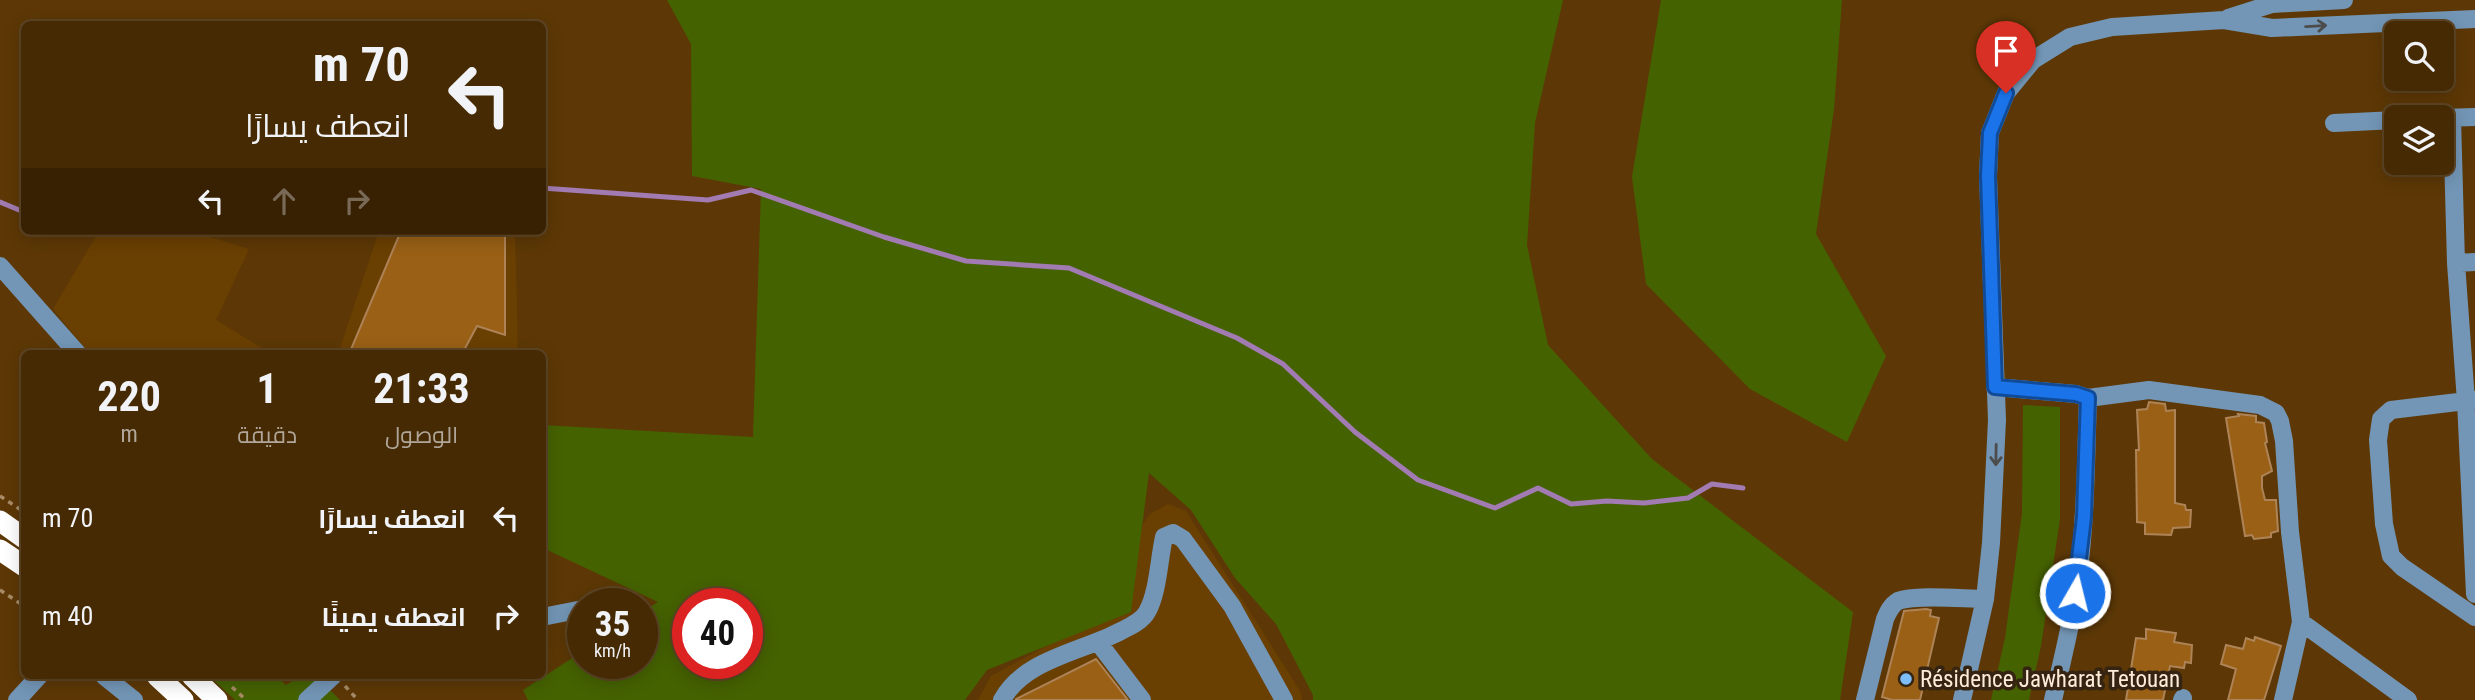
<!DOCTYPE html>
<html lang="ar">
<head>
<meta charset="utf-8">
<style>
	body { margin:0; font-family:"Roboto Condensed",Cairo,sans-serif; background:#503613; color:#f1f3f6; direction:rtl; height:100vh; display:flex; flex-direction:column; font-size:26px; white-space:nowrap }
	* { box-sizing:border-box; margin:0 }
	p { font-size:23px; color:#b0a79a }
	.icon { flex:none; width:38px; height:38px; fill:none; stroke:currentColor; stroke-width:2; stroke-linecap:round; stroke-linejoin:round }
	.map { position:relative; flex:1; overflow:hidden; direction:ltr }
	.drawer { position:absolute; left:21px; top:350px; width:525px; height:329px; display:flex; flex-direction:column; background:#462a04; border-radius:10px; box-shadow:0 4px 18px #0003,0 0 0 2px #5e4626; direction:rtl }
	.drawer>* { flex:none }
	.guide { position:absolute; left:21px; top:21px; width:525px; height:214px; border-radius:10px; box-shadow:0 4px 18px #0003,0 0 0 2px #5e4626; direction:rtl; background:#462a04; color:#f1f3f6; overflow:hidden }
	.buttons { position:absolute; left:2384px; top:21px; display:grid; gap:14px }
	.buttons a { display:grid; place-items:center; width:70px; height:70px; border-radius:10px; background:#462a04; box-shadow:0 4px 18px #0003,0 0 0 2px #5e4626; font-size:35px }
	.speed { position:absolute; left:567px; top:588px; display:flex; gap:14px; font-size:35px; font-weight:700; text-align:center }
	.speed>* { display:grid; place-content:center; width:91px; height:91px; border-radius:50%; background:#462a04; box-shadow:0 4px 18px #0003,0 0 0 2px #5e4626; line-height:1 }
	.speed small { font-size:18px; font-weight:400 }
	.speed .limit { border:10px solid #d22; background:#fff; color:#111 }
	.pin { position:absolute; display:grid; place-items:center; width:60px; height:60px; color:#fff; margin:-72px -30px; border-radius:50% 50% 50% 0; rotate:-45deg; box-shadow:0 0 7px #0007 }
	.pin .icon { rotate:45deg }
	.me { position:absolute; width:77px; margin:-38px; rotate:8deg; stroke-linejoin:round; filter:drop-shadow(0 0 5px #0008) }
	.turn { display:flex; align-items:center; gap:24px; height:147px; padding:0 21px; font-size:32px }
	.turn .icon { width:91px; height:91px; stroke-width:2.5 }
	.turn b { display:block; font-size:49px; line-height:60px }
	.lanes { display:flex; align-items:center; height:66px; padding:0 21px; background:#0003; justify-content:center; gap:35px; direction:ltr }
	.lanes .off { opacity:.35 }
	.eta { display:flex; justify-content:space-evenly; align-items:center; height:119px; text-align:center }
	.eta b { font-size:42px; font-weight:700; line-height:49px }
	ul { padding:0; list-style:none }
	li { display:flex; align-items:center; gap:21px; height:98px; padding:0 21px }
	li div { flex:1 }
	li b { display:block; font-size:26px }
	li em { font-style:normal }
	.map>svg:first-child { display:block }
	.built { fill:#6a3f02 }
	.green { fill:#456200; fill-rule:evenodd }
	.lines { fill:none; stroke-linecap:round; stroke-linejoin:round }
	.stream { stroke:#a17bb1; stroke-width:5 }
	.building { fill:#996016; stroke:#ad8357; stroke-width:2 }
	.path { stroke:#a78b67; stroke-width:3.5; stroke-dasharray:5 5; stroke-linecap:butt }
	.minor { stroke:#7396b6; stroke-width:18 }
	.highway { stroke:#fff; stroke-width:21 }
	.oneway { stroke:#4b4c4b }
	.route-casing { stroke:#114b97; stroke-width:18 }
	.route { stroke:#1a73e8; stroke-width:12 }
	.poi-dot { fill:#7dbef9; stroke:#352412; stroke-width:2.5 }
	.labels { text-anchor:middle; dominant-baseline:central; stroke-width:7; stroke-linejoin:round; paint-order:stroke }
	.poi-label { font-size:23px; fill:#feecd9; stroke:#352412; text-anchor:start }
</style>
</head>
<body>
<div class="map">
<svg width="2475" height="700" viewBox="0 0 2475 700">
	<rect width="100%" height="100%" fill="#5d3806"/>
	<path class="built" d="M99,231H191L249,249L216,320L270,353H89L53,309Z
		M379,231H515L518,353L338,354Z
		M1168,504L1186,511L1300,691L1302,700H978L991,676L1124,604L1137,533L1150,514Z"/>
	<path class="green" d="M667,0H1563L1535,123L1527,245L1548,345L1652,459L1853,612L1840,700H1313V695L1276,624L1235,578L1191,510L1149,473L1131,612L987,670L965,700H528L523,690L583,651V663H642V612L658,602L543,548V425L753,437L761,189L692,176L691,44ZM688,604H747V663H688Z
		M1661,0H1842L1834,109L1816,234L1886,356L1847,442L1750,389L1646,284L1632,177Z
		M2023,405L2060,407V519L2041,646L2029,700H1991L2005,638L2022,513Z
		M209,676H276L286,685L301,676H316L340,700H235Z"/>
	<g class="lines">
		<path class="stream" d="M542,188L708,200L751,190L884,237L966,261L1069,268L1237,338L1283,364L1355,432L1418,480L1495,508L1538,488L1571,504L1607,501L1644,503L1688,498L1712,484L1743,488
			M0,202L24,212"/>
	</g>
	<path class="building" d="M401,231H505V335L477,326L462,354H349Z
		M2149,402L2165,404L2166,411L2175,410V503L2185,505L2186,510H2191L2190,527L2173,528L2171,535L2145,534V523L2137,522L2136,450H2139L2137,410L2147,409Z
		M2238,414L2256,416V422L2264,423L2267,442L2265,443L2272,471L2262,476V488L2265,500H2276L2278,531L2271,533V537L2254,539L2252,535L2245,536L2226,418L2239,416Z
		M1926,609L1931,610L1930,616L1939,618L1920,700H1892L1882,697L1904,611Z
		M2146,629L2176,633L2174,642L2192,645L2191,663L2185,662L2184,668L2170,666L2163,700H2126L2136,638L2146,639Z
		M2255,637L2281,646L2264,700H2228L2236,669L2221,664L2226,645L2243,649L2246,638L2254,641Z
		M1096,659L1128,700H1016V699Z"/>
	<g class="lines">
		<path class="path" d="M0,496L24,512
			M0,590L24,606
			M345,686L358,700
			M232,687L246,700"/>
		<path class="minor" d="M2228,18L2272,4L2344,0
			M2441,118L2475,117
			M2452,118L2456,263L2466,401L2475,594
			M2334,123L2396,120
			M2456,263L2475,262
			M0,266L78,354
			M1995,387L2076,394L2088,398L2149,390L2260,405L2276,413L2280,421L2284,441L2290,532L2301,622L2283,700
			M2475,400L2391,410L2381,419L2378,440L2384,524L2391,556L2402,567L2475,617
			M610,604L612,603
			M542,617L583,609
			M2301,622L2408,700
			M1098,642L1142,700
			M104,676L134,700
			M17,700L39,676
			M307,700L333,676
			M1002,700C1024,659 1082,652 1121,631C1131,626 1142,621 1147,612C1158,593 1159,559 1164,537L1173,533L1183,539L1232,606L1284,700
			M1865,700L1885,619C1888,612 1891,605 1898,601C1916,594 1964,599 1985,599
			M1962,700L1985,599L1991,543L1997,420L1988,176L1990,133L2006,93L2033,60L2070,37L2112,27L2224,20L2272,28L2475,19
			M2053,700C2063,657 2074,613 2079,569C2086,512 2086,455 2088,398
			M2182,700L2183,698"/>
		<path class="highway" d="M0,521L24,538
			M0,550L24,566
			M157,676L183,700
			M192,676L217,700"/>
	</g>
	<defs><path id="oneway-shaft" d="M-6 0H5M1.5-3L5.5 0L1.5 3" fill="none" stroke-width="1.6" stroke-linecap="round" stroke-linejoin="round" transform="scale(1.75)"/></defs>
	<g class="oneway">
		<use href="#oneway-shaft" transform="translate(2316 26) rotate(-3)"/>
		<use href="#oneway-shaft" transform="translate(1996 455) rotate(91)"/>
	</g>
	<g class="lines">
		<g class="route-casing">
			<path id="route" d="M2006,93L1990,133L1988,176L1995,387L2076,394L2088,398L2084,517L2075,593"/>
		</g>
		<use href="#route" class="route"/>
	</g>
	<circle class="poi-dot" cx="1906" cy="679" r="7"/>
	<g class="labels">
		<g class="poi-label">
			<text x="1920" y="679">Résidence Jawharat Tetouan</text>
		</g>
	</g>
</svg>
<div class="buttons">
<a><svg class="icon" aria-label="search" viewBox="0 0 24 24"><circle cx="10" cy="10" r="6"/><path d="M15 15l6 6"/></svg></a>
<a><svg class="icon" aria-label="layers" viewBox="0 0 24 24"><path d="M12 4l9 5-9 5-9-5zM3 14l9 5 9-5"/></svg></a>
</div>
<div class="speed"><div>35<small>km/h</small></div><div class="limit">40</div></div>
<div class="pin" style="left:2006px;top:93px;background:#d93025"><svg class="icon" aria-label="arrive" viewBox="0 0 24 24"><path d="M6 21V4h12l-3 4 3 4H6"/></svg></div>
<svg class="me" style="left:2075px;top:593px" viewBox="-20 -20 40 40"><circle r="17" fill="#1a73e8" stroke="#fff" stroke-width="3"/><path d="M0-11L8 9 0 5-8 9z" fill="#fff"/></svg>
<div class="guide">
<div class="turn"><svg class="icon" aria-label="left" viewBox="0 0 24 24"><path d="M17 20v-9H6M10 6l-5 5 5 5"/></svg><div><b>70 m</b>انعطف يسارًا</div></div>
<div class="lanes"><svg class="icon" aria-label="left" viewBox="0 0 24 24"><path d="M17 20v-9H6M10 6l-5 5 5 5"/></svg><svg class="icon off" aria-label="ahead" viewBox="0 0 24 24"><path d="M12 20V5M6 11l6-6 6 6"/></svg><svg class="icon off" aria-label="right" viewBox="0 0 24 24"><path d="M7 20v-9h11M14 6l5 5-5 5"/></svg></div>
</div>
<section class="drawer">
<div class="eta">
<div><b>21:33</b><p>الوصول</p></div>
<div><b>1</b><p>دقيقة</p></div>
<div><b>220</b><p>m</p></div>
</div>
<ul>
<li><svg class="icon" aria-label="left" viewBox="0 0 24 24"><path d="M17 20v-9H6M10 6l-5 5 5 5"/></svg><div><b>انعطف يسارًا</b></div><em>70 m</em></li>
<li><svg class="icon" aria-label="right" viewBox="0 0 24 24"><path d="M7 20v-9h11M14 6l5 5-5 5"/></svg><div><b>انعطف يمينًا</b></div><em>40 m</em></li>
</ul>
</section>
</div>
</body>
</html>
